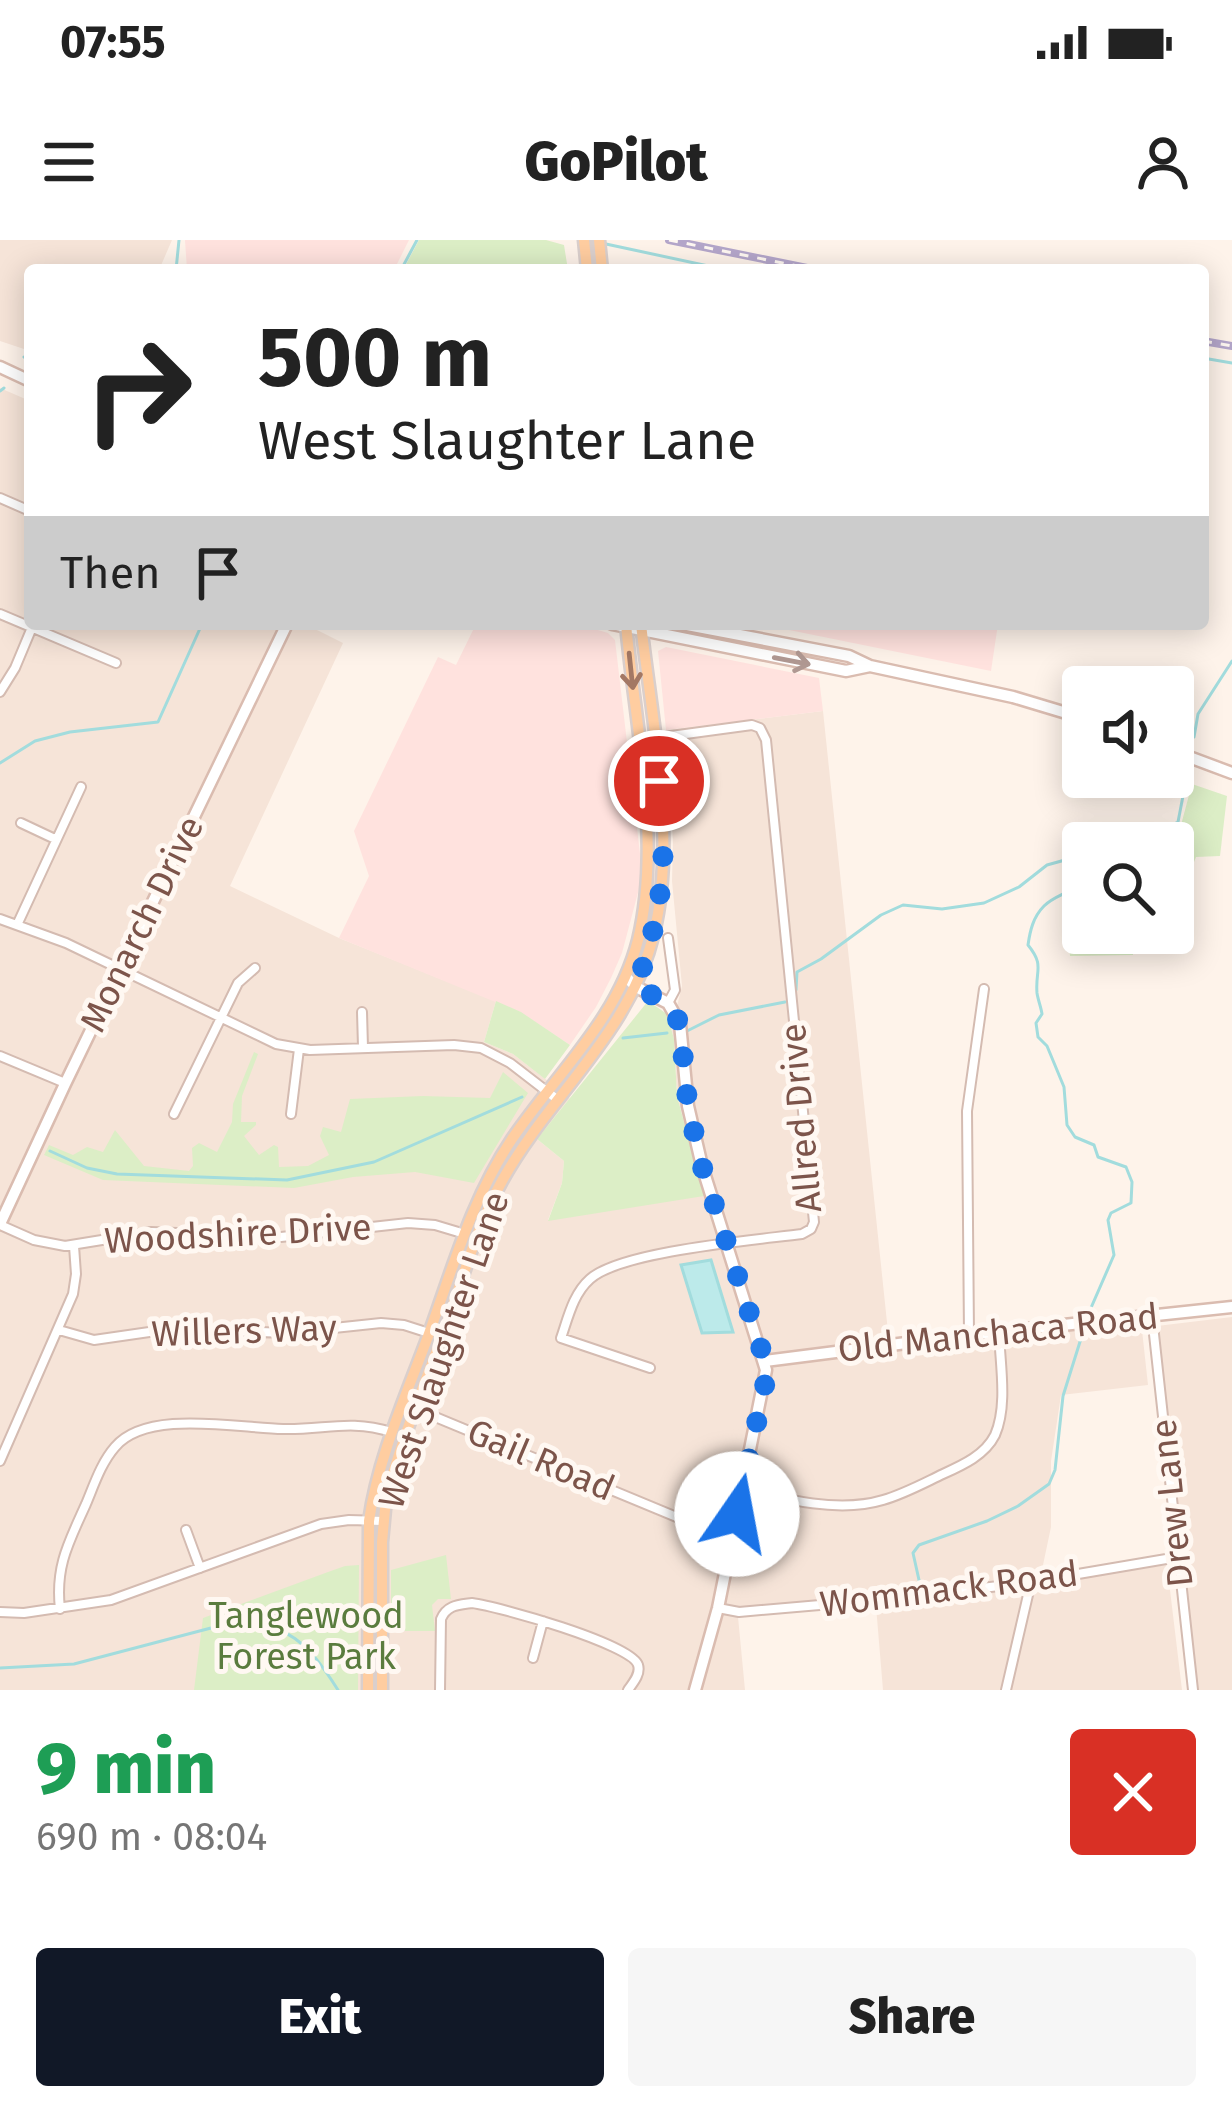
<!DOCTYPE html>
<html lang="en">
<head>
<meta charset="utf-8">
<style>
	body { margin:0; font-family:"Fira Sans",sans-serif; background:#f6f6f6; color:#222; height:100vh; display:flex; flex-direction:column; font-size:45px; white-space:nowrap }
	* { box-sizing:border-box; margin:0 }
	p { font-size:39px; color:#767676 }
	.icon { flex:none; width:66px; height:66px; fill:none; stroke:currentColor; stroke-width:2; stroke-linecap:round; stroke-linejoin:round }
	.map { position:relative; height:1450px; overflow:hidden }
	.side { display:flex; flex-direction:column; background:#fff; flex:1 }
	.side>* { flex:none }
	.hud { position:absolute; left:24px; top:24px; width:1185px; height:366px; border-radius:12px; box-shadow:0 6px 30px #0003; background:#fff; color:#222; overflow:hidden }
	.buttons { position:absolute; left:1062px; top:426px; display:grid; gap:24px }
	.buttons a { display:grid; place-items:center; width:132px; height:132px; border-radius:12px; background:#fff; box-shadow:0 6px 30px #0003; font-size:60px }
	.pin { position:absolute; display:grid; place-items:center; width:102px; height:102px; color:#fff; margin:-51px; border:6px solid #fff; border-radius:50%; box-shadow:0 3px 12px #0007 }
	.me { position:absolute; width:132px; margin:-66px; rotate:12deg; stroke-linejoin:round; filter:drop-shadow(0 0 9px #0008) }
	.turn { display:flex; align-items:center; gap:42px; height:252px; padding:0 36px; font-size:54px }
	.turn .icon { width:156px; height:156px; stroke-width:2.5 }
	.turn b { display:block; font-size:84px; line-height:102px }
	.then { display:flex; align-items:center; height:114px; padding:0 36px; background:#0003; gap:24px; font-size:45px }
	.round { display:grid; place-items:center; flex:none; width:126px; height:126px; border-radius:12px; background:#f6f6f6 }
	.headline { display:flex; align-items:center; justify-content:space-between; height:204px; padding:0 36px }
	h1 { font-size:72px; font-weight:800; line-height:90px; color:#1e9e55 }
	.action { display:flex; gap:24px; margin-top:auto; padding:24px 36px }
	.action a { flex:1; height:138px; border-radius:12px; background:#111827; color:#fff; font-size:48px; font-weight:800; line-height:138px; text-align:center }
	.action a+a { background:#f6f6f6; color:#222 }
	.status { display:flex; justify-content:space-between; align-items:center; height:84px; padding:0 60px; background:#fff; direction:ltr }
	.status svg { height:33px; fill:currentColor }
	header { display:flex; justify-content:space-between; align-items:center; height:156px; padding:0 36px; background:#fff; font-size:54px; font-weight:800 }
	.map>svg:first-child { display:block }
	.residential { fill:#f6e4d8 }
	.commercial { fill:#ffe2de }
	.green { fill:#dceec6 }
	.water { fill:#bceaea; stroke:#a2dcdd; stroke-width:3 }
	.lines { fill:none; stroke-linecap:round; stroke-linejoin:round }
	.stream { stroke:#a2dcdd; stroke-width:3 }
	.street-casing { stroke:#d4bbb1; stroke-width:12 }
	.secondary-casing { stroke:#dabcb0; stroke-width:15 }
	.primary-casing { stroke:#dacfcc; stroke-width:15 }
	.street { stroke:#fff; stroke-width:8 }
	.secondary { stroke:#fff; stroke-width:10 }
	.primary { stroke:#ffcda0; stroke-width:10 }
	.rail-casing { stroke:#b4a6ca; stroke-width:8 }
	.rail { stroke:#fff8f2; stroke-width:3; stroke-dasharray:9; stroke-linecap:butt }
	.oneway { stroke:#b09892 }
	.oneway2 { stroke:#a37864 }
	.route { stroke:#1a73e8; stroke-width:21; stroke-dasharray:0 37.8 }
	.labels { text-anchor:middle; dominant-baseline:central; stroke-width:10; stroke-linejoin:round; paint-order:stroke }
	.street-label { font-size:36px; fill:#7c544a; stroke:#fff8f2 }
	.park-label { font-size:36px; fill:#5a7c3e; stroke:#fff8f2 }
</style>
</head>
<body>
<div class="status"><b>07:55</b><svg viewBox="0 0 49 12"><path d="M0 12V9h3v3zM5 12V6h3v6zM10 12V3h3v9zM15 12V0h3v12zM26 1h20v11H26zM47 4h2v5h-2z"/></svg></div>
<header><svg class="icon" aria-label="menu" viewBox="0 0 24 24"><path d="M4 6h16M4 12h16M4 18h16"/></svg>GoPilot<svg class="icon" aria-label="person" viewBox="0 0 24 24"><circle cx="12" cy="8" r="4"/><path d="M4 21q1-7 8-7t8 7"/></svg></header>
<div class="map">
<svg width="1232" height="1450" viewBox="0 0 1232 1450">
	<rect width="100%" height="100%" fill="#fef3ea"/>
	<path class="residential" d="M0,0H172L159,30H30V111L0,101Z
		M0,148L30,161V384H305L343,403L230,646L339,698L496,761L484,802L513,814L570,858L537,899L564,921L562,943L548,980L704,955L677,856L674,799L667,774L677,766L682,746L672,641L673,601L666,490L823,471L890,1111L1141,1081L1148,1145L1061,1155L1051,1221V1287L1039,1344L1167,1325L1182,1450H883L876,1366L738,1377L745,1450H0Z
		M1232,1077V1450H1196L1157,1086Z"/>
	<path class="commercial" d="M185,0H409L394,30H187Z
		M476,384H578L608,393L615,400L641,622L640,645L622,713L611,738L596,767L570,805L520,772L339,698L369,636L354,591L438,417L456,425Z
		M760,384H998L991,431Z
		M666,407L819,438L823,471L666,490L658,411Z"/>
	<path class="green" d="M419,0H546L564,5L568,30H403Z
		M1192,544L1227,556L1220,616L1196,617L1173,675V603H1149L1181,585Z
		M1083,635V693H1131L1133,715L1070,716L1063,646Z
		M496,761L521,772L570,805L545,839L513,814L484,802Z
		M648,761L667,774L674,799L677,856L704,956L548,981L562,943L564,921L537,899Z
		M254,812L258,814L242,856L241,882H256V885L244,896L259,915L274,905L278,907L279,927L308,926L329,915L320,896L323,887L341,892L350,859L423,856L490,858L503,832L528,853L474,943L415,932L353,937L294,948L103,940L44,915L49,905L73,915L87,907L103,912L115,890L144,926L189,931L193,926L192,908L199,903L217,912L232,882L233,864Z
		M446,1315L451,1359H438L432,1365L435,1391H391V1330Z
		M359,1325L358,1450H194L203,1378L328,1332L345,1326Z"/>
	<path class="water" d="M711,1020L733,1092L702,1093L681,1025Z"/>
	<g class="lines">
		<path class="stream" d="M606,4L727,30
			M176,30L179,0
			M401,30L417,0
			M24,117L30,114
			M1203,118L1232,123
			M0,151L4,148
			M1194,497L1198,474L1232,421
			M0,523L35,501L70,492L158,482L202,384
			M1126,603L1152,595L1178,582L1187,535
			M1083,634C1075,655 1058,652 1044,666C1033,677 1030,691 1028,705C1045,726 1035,730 1037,753C1038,760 1041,767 1042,774L1036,783L1038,797L1047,806L1064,847L1067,885L1075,897L1094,905L1098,917L1126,927L1132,942L1131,963L1111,973L1108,980L1114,1015L1087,1077
			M796,750L797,732L821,719L881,675L903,665L942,669L984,663L1019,647L1047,625L1083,615
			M687,791L719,775L785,762
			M623,798L667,793
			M50,911L87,928L117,934L287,940L374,922L522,857
			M921,1349L913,1313L919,1305L987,1281L1018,1266L1049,1244L1055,1230L1063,1156L1084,1089
			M0,1428L74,1424L230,1383C287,1379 310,1406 338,1450"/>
		<g class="street-casing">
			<path id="street" d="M0,258L30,271
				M0,374L116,423
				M0,452L15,428L33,385
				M21,583L55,599
				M0,679L66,703L276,804L310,810L454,805L481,808L510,823L558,860
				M17,685L81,547
				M668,763L675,750L668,698
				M362,772L363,807
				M0,816L65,843
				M174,874L238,743L255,728
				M291,874L299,809
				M0,985L34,1000L65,1006L151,992L281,997L408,983L435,985L465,994
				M1152,1076L1193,1450
				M59,1090L94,1100L170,1089L287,1093L381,1083L404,1085L429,1093
				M969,1094L967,871L984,749
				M650,1128L561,1098C568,1078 573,1054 590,1039C621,1011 756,1000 802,994L811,989L814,982L766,500L760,488L752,485L656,498
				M416,1169L732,1300
				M0,1221L73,1054L76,1034L74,1006
				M743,1248C785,1260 840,1273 883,1260C904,1254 924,1243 943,1234C963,1225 985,1215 995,1195C1008,1165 1000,1124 999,1092
				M186,1290L200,1328
				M718,1368L739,1372L901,1358L1031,1342L1178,1317
				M60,1369C55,1326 69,1302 86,1264C94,1245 101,1223 115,1207C147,1169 236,1188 283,1189C325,1190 349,1179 392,1192
				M0,1372L24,1373L111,1360L321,1284L349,1280L383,1281
				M533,1418L543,1381
				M440,1450L441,1379C447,1365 458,1365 472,1363C497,1366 632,1404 638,1425C641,1434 633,1443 628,1450
				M1006,1450L1031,1342"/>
		</g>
		<g class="secondary-casing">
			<path id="secondary" d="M0,127L30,141
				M612,384L846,431L870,426
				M682,384L849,416L870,426L1013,457L1083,478
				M1173,511L1232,533
				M626,737L636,747L668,763L680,784L688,866L702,926L766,1130L718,1368L695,1450
				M0,984L65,844L287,384
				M765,1121L969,1095L1232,1067"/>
		</g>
		<g class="primary-casing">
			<path id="primary" d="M584,0L587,30
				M599,0L602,30
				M368,1450L369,1281C378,1218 405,1158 427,1099C452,1031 471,960 512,899C556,834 618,779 638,700C662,601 635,486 626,384
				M382,1450V1302L386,1259C401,1200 425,1143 446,1086C463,1038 477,986 502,941C550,854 630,794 654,693C677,597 652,482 641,384"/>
		</g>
		<use href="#street" class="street"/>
		<use href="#secondary" class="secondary"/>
		<use href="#primary" class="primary"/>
		<g class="rail-casing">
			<path id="rail" d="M669,0L817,30
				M1203,101L1232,106"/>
		</g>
		<use href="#rail" class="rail"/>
	</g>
	<defs><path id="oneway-shaft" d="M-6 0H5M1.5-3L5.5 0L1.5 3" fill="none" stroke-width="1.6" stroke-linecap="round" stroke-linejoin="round" transform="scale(3)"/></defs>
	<use class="oneway" href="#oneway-shaft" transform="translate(792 421) rotate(11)"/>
	<use class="oneway2" href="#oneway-shaft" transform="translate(631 431) rotate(84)"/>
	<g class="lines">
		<path class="route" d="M659,541C668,622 663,670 636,747L668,763L680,784L688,866L702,926L765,1121L766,1139L737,1274"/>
	</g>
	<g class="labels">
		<g class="street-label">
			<text transform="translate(142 684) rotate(-64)">Monarch Drive</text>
			<text transform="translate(801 878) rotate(-95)">Allred Drive</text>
			<text transform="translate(238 994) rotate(-3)">Woodshire Drive</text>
			<text transform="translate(244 1091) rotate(-2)">Willers Way</text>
			<text transform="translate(998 1093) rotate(-6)">Old Manchaca Road</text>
			<text transform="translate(444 1110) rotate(-71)">West Slaughter Lane</text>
			<text transform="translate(541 1220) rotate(23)">Gail Road</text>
			<text transform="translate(1172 1263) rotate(-96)">Drew Lane</text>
			<text transform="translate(949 1349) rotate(-7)">Wommack Road</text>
		</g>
		<g class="park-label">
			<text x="306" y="1376">Tanglewood<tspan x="306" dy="41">Forest Park</tspan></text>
		</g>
	</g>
</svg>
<div class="buttons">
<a><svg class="icon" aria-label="sound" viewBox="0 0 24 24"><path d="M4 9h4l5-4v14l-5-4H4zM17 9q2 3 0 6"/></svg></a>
<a><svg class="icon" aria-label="search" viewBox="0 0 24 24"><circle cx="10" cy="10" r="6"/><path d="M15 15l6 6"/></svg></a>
</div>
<div class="pin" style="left:659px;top:541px;background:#d93025"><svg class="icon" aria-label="arrive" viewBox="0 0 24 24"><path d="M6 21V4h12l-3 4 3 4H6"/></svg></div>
<svg class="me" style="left:737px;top:1274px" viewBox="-20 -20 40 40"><circle r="19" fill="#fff"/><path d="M0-13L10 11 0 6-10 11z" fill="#1a73e8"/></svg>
<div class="hud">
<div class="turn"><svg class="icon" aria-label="right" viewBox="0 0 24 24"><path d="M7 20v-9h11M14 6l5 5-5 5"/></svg><div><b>500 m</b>West Slaughter Lane</div></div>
<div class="then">Then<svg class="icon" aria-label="arrive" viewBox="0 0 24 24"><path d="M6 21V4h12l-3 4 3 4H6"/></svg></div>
</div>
</div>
<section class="side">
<div class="headline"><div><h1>9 min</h1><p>690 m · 08:04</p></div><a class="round" style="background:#d93025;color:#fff"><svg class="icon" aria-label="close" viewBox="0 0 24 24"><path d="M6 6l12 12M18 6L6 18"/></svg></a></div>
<div class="action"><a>Exit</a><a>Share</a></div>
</section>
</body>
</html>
